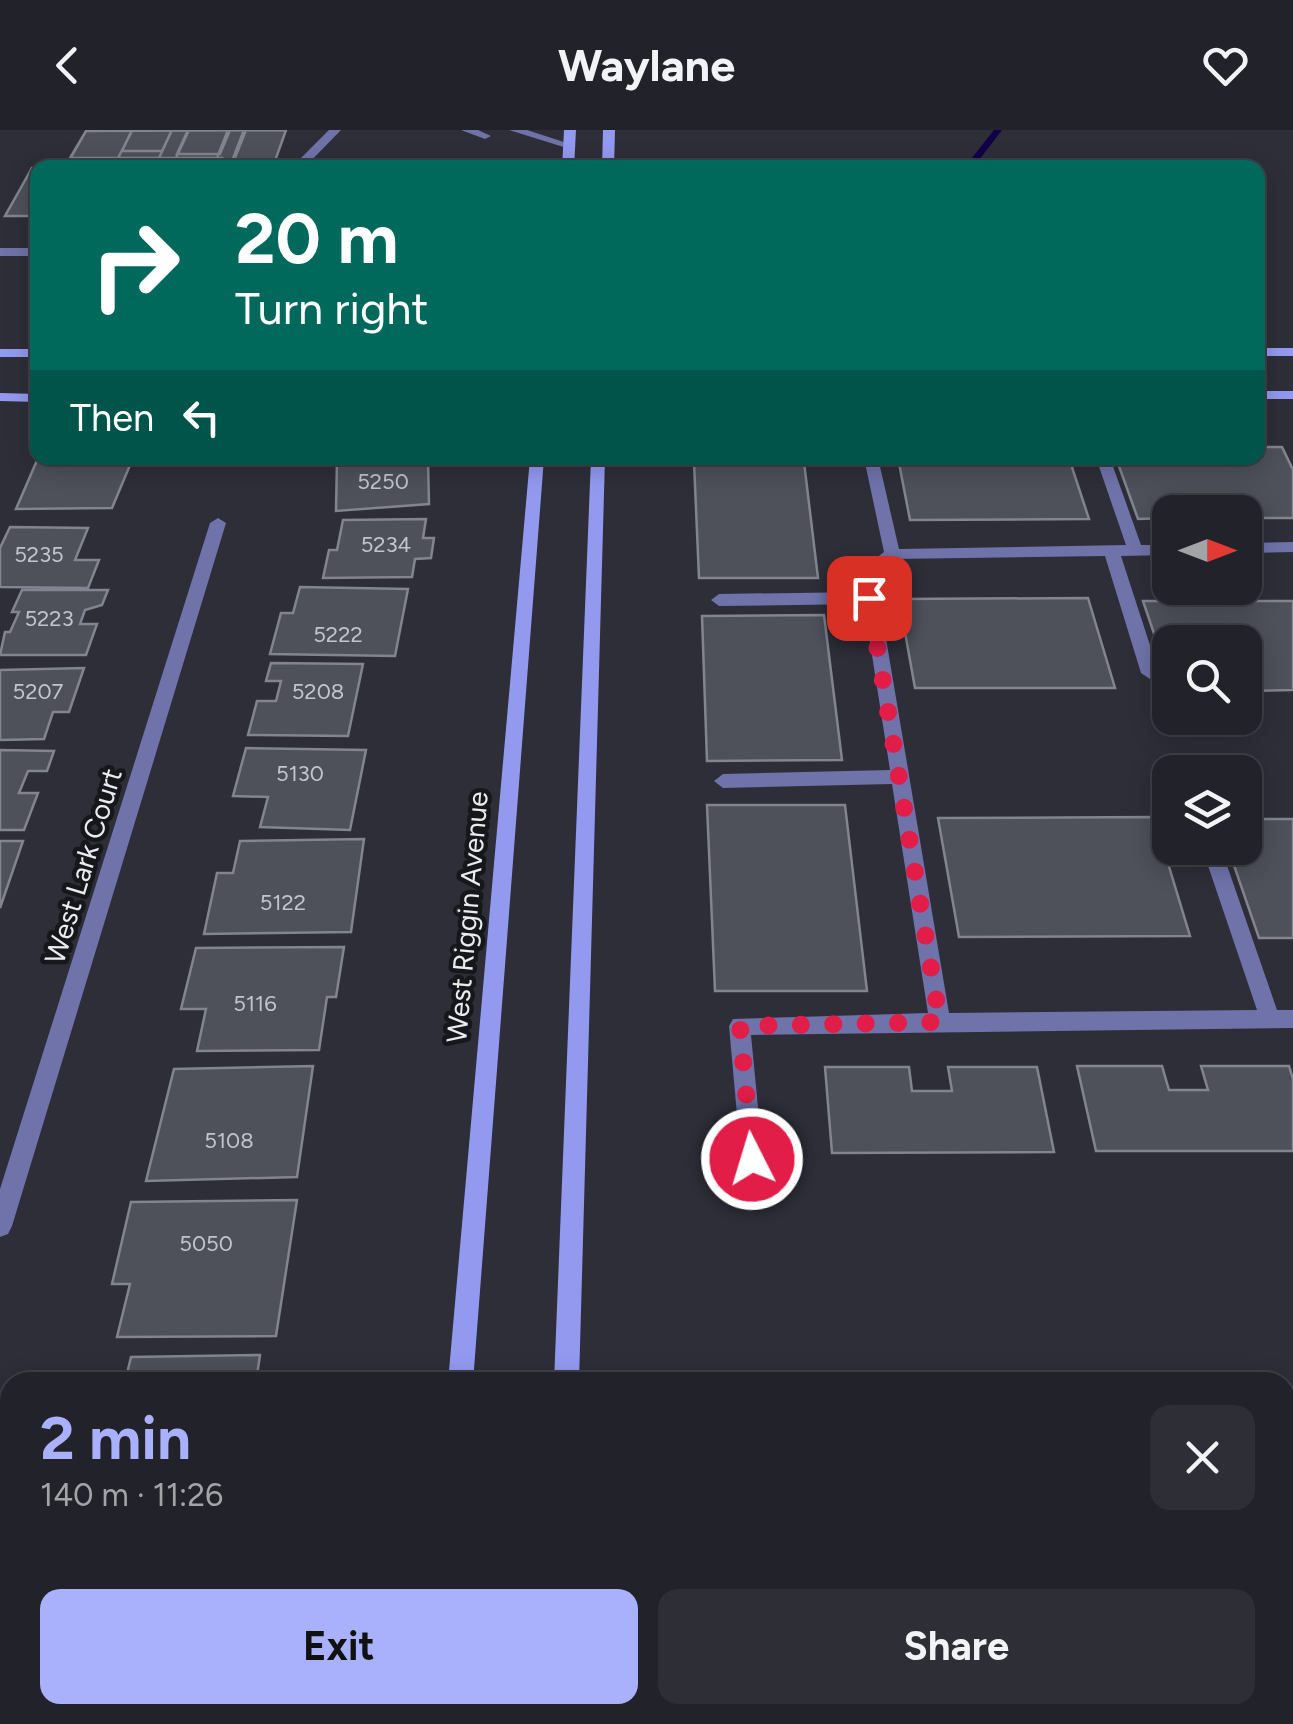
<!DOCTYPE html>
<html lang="en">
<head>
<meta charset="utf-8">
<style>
	body { margin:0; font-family:Figtree,sans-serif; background:#2e2f36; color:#f1f3f6; height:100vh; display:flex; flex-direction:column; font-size:38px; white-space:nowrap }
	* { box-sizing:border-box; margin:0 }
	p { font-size:32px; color:#a2a4a8 }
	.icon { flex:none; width:55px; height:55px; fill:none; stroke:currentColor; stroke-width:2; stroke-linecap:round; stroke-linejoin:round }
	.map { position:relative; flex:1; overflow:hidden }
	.drawer { position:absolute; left:0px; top:1242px; width:1295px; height:352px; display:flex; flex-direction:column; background:#22222a; border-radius:30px 30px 0 0; box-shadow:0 5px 25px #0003,0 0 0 2px #3f3f47 }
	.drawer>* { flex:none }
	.banner { position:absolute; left:30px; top:30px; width:1235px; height:305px; border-radius:20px; box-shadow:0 5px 25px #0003,0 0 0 2px #3f3f47; background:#00695c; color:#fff; overflow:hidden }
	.needle { width:65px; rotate:90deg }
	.controls { position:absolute; left:1152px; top:365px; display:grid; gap:20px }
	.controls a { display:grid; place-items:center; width:110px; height:110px; border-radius:20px; background:#22222a; box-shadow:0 5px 25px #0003,0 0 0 2px #3f3f47; font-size:50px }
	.pin { position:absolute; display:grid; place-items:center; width:85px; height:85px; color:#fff; margin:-42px; border-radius:20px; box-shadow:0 5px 15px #0006 }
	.me { position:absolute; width:110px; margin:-55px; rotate:355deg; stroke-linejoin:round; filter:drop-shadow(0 0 8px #0008) }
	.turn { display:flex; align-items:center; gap:35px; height:210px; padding:0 40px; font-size:45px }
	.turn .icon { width:130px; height:130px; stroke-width:2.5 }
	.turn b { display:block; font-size:70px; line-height:85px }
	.then { display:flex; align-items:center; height:95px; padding:0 40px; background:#0003; gap:20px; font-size:38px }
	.round { display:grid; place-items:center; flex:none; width:105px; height:105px; border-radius:20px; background:#2e2f36 }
	.headline { display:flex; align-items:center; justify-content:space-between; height:170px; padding:0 40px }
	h1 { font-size:60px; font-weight:700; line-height:75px; color:#a9b0fc }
	.button { display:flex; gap:20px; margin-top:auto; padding:20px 40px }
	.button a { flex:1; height:115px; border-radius:20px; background:#a9b0fc; color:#111; font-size:40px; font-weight:700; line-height:115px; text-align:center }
	.button a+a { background:#2e2f36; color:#f1f3f6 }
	header { display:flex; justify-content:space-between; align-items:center; height:130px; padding:0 40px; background:#22222a; font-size:45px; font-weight:700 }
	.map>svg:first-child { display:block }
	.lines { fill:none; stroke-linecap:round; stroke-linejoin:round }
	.stream { fill:#110049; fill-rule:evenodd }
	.building { fill:#4e505a; stroke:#828490; stroke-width:2.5 }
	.service { fill:#6f73a9; fill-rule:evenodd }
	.minor { fill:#6f73a9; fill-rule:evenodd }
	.secondary { fill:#9399ef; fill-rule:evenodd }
	.route { stroke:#e11d48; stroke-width:18; stroke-dasharray:0 32.4 }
	.labels { text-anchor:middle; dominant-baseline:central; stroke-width:9; stroke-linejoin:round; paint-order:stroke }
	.number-label { font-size:22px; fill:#c3c4cb }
	.street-label { font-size:28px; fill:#eaebf1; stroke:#16171b }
</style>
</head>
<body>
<header><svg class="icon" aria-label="back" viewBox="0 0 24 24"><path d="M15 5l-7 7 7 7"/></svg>Waylane<svg class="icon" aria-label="heart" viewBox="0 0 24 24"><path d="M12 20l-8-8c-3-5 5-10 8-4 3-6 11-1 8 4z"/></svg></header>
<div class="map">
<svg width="1293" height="1594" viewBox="0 0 1293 1594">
	<rect width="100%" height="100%" fill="#2d2e38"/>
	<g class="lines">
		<path class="stream" d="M994,0H1002L973,38H964Z"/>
	</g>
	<path class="building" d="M132,0H172L162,21H122Z
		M172,0H189L176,28H159Z
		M188,0H230L220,24H177Z
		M228,0H246L231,38H213Z
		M244,0H286L275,31H232Z
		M286,0L275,31H234L231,38H65L86,1Z
		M86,1H132L118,28H70Z
		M70,28H222L218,38H65Z
		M32,38H38V86H5Z
		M32,38H38V86H5Z
		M1258,317H1282L1293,340V388H1245V382H1170V388L1138,389L1116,328H1258Z
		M38,328H133L112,378L16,379Z
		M428,328L429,374L336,381L337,329Z
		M898,328H1069L1089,389L910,390Z
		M694,332H804L818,448H699Z
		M426,389L423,408H434L431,428L415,429L412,447L323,448L329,420H337L343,390Z
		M10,397L88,398L75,430H99L88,458L0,457V418Z
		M300,457L408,459L395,526L270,524L281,483H293Z
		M22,460H108L102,475L85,480L80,494H97L86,525H0L5,502H10L19,482H12Z
		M1088,468L1115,558H915L899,469Z
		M1143,471H1293V560L1245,561V512H1170V551Z
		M824,485L842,630L707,631L702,486Z
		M271,533L363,534L348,606L248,605L257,571H276L281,551H266Z
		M84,538L69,582H53L44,609L0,610V540Z
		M246,618L366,620L350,700L260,697L268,667L233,666Z
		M0,620L54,621L47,641H28L19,663H38L24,700H0Z
		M707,675H845L867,861H715Z
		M1154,687L1190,806L959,807L938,688Z
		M1245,689H1293V808H1259L1228,718H1245Z
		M364,709L351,802L204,804L217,743H233L240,711Z
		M0,711H23L0,778Z
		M344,817L336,867H327L319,920L197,921L206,879H181L196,818Z
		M313,936L297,1047L146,1051L174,939Z
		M1077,936H1162L1169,960H1208L1201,936H1289L1293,949V1021H1096Z
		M825,937H909L912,961H952L948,937H1037L1054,1022L832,1023Z
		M297,1070L276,1206L117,1207L130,1154H112L131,1072Z
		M260,1225L256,1252H125L131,1227Z
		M13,1585H167L166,1590L11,1593Z"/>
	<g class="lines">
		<path class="service" d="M329,0H341L304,38H291Z
			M461,0H478L491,6L485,9Z
			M509,0H527L576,16L570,19Z
			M0,118H38V126H0Z
			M864,328H878L899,419L1126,415L1096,328H1110L1141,415H1170V425L1121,426L1159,543L1150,549L1141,543L1105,426L895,429L875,443L949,883L1257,880L1202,718H1221L1277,880H1293V898L751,905L763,1029L760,1037L752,1040L744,1037L741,1029L729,896L733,889L928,883L892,654L723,658L714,651L723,644L890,640L864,474L719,476L711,470L719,464L862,462L859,441L884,422Z
			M1293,412V422L1245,423V413Z"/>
		<path class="minor" d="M218,388L226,393L12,1096L8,1104L0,1107V1059L210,393Z
			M1285,1455H1293V1483H1285Z
			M1123,1585H1151L1152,1594H1124Z"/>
		<path class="secondary" d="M564,0H576L574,38H562Z
			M603,0H615L614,38H602Z
			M1258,218H1293V226H1258Z
			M0,219H38V227H0Z
			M1258,261H1293V269H1258Z
			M0,263L38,264V272L0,271Z
			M530,328H544L473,1252H448Z
			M591,328H605L579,1252H554Z
			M417,1585H445L444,1594H416Z
			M539,1585H567V1594H539Z"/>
	</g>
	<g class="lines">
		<path class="route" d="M752,1029L740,896L940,892L869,468"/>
	</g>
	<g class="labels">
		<g class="number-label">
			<text x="383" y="351">5250</text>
			<text x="386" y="414">5234</text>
			<text x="39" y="424">5235</text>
			<text x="49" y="488">5223</text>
			<text x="338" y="504">5222</text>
			<text x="38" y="561">5207</text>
			<text x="318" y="561">5208</text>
			<text x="300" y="643">5130</text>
			<text x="283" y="772">5122</text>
			<text x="255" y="873">5116</text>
			<text x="229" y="1010">5108</text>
			<text x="206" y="1113">5050</text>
		</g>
		<g class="street-label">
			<text transform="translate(83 736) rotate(-73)">West Lark Court</text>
			<text transform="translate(467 787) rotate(-85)">West Riggin Avenue</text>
		</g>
	</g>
</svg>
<div class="controls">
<a><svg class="needle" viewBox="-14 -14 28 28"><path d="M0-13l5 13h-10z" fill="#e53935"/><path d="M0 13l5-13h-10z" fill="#a2a4a8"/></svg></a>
<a><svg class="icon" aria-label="search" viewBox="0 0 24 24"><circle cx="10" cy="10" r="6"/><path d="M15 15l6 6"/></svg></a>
<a><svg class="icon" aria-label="layers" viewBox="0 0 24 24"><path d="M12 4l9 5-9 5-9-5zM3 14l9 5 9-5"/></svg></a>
</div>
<div class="pin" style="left:869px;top:468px;background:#d93025"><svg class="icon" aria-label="arrive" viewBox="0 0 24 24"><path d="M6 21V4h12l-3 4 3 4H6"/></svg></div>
<svg class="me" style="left:752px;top:1029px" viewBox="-20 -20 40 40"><circle r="17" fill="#e11d48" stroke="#fff" stroke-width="3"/><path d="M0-11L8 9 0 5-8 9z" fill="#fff"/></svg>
<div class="banner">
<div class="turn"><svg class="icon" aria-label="right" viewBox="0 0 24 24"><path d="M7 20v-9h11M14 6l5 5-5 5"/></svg><div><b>20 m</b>Turn right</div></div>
<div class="then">Then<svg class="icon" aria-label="left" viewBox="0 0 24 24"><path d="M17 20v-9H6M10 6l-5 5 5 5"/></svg></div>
</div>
<section class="drawer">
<div class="headline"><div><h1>2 min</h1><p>140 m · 11:26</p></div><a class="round"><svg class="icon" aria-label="close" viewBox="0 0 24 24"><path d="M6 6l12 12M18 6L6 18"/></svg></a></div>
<div class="button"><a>Exit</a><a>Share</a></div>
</section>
</div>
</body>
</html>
